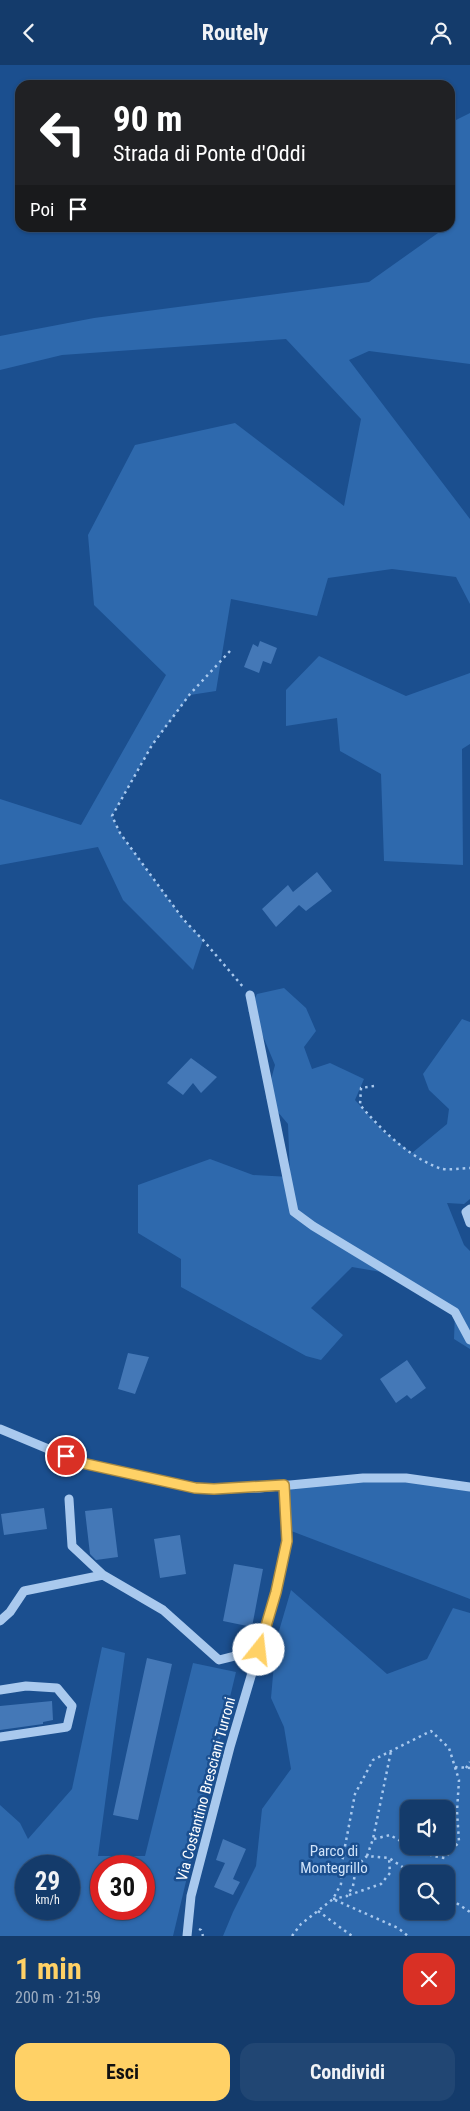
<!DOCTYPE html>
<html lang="it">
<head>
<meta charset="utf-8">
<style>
	body { margin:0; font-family:"Roboto Condensed",sans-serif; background:#214673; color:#f1f3f6; height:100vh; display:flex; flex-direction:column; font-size:19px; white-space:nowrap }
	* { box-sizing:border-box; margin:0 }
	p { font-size:16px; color:#9dadc1 }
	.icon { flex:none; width:28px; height:28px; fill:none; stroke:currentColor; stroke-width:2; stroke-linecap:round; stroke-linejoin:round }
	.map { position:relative; height:1871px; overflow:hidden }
	.side { display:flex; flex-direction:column; background:#143b6b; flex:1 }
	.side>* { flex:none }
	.top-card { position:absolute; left:15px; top:15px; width:440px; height:152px; border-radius:15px; box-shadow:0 1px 4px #0004,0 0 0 1px #33557e; background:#202124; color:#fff; overflow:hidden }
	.fabs { position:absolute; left:400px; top:1735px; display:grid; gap:10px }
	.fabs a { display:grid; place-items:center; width:55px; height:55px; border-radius:10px; background:#143b6b; box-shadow:0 1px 4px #0004,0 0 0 1px #33557e; font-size:25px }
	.speed { position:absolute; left:15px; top:1790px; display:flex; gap:10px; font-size:25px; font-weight:700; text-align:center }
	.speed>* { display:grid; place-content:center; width:65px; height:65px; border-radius:50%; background:#143b6b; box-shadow:0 1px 4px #0004,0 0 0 1px #33557e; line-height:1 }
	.speed small { font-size:12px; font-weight:400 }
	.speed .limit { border:8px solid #d22; background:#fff; color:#111 }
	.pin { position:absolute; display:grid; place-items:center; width:42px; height:42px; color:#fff; margin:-21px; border:2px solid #fff; border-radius:50%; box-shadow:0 1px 5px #0007 }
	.me { position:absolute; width:55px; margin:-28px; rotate:16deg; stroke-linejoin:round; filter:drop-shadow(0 0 4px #0008) }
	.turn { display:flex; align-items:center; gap:18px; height:105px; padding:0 15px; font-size:22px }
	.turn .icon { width:65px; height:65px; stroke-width:2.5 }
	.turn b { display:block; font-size:35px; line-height:42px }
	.then { display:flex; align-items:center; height:48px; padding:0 15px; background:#0003; gap:10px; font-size:19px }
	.round { display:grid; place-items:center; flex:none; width:52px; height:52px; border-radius:15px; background:#214673 }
	.headline { display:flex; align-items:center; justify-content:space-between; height:85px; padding:0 15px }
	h1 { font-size:30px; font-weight:700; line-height:38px; color:#ffd166 }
	.button { display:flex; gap:10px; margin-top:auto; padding:10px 15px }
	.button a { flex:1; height:58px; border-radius:15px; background:#ffd166; color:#111; font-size:20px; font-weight:700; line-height:58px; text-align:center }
	.button a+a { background:#214673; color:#f1f3f6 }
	header { display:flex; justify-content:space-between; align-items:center; height:65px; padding:0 15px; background:#143b6b; font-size:22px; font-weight:700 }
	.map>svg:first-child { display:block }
	.green { fill:#2e69ad; fill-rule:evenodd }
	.building { fill:#4478b7 }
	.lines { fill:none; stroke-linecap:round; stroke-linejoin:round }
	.path { stroke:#a9c9ee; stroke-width:2.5; stroke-dasharray:2.5 4; stroke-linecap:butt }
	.minor { stroke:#a9c9ee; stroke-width:9 }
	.route-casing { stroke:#a68842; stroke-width:12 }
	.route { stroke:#ffd166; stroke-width:9 }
	.labels { text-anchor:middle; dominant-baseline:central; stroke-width:5; stroke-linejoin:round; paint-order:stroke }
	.street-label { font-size:15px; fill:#fff; stroke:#1b4f8f }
	.park-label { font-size:15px; fill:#cfe3fa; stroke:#1b4f8f }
</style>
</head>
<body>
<header><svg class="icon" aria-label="back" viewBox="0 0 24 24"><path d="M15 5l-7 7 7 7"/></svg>Routely<svg class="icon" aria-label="person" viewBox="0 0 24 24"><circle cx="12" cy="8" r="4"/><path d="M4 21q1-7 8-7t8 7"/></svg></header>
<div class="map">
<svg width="470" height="1871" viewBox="0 0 470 1871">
	<rect width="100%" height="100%" fill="#1b4f8f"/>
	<path class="green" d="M470,48V299L369,286L349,295L470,454V539L456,512L392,504L328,513L317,551L231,534L216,626L190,630L152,680L112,751L120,768L183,854L203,875L193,905L123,835L98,782L0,800V734L81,760L166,610L94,540L88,470L135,380L235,358L344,441L361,354L286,274L62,290L0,305V271L94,253L369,217L438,168L437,163L450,162V58Z
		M319,591L406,631L470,608V679L462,684L463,800L384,796L381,709L340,686L337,653L286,661V625Z
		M284,923L306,943L316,966L304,982L312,1004L330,998L364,1014L355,1035L383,1066L412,1088L447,1059L449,1044L429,1025L423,1009L462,954L470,957V1134L464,1139L447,1138L464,1180L470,1186V1284L454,1274L455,1247L393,1209L352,1202L311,1243L343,1270L321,1295L306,1291L181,1222V1194L138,1168V1120L210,1094L253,1110L290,1112L288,1059L266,1033L275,1000L257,957L248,946L257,929Z
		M363,1413L470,1422V1534L286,1464L284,1421Z
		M291,1525L387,1609L427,1594L453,1543L470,1548V1871H223L233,1847L256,1801L262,1744L291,1704L284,1662L271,1633L276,1576ZM409,1744H446V1781H409ZM409,1809H446V1846H409Z
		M102,1582L125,1588L98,1791H145L193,1598L236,1607L173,1871H0V1740L20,1758L28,1774L72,1724ZM26,1801H69V1844H26ZM101,1801H144V1844H101Z"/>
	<path class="building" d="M260,576L277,583L271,599L263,596L259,608L244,602L253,579L258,582Z
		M317,807L332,826L306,846L299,840L276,862L262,844L288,820L293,827Z
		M191,993L217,1012L201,1028L193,1018L183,1030L167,1018Z
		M128,1288L149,1292L135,1329L118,1324Z
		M407,1295L426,1323L411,1334L407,1330L396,1338L380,1314Z
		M44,1443L47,1464L4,1470L1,1449Z
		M112,1443L118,1492L96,1495L90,1489L85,1446Z
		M180,1470L186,1509L160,1513L154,1474Z
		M234,1499L263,1504L252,1562L223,1556Z
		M147,1593L172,1599L138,1755L113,1750Z
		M52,1636L53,1655L43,1657V1659L0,1665V1641Z
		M223,1774L246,1784L233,1814L240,1817L233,1830L214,1822L225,1798L216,1795Z"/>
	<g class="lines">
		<path class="path" d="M230,586L190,629L152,680L112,751L120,768L183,854L203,875L244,923
			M374,1021L361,1023L360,1040C381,1064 407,1091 439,1103C447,1106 461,1103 470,1103
			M455,1702L470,1703
			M466,1703L470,1697
			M374,1774L390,1770L409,1781
			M367,1791L373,1774L391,1686
			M349,1830L381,1819L390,1808L389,1793
			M446,1831L470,1847
			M333,1834L347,1831L353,1821L356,1802L367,1791L389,1793L413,1809
			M335,1835L398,1863L408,1871
			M318,1846L352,1871
			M199,1864L201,1865L203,1871
			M292,1871L301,1859L333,1834L341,1819L342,1797L355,1729L373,1695L431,1666L449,1683L459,1715L457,1746L459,1777L445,1793L433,1791L410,1781"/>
		<path class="minor" d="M250,930L294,1147L313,1161L455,1247L470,1275
			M470,1144L466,1147L470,1158
			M0,1364L82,1398L195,1423H259L363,1413H406L470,1422
			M69,1434L72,1481L103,1510L163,1545L219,1595L259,1585
			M0,1556L10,1547L24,1526L103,1510
			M0,1625L26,1621L57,1623L72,1641L67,1662L0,1672
			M187,1871L191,1831L230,1682L276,1527L287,1476L284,1421"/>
	</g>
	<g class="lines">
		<g class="route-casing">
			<path id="route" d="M66,1391L82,1398L195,1423L214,1424L284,1420L287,1476L276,1527L259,1585"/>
		</g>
		<use href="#route" class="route"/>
	</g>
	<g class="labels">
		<g class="street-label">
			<text transform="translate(206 1724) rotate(-75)">Via Costantino Bresciani Turroni</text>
		</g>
		<g class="park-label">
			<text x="334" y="1786">Parco di<tspan x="334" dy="17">Montegrillo</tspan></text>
		</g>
	</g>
</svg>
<div class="fabs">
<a><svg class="icon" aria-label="sound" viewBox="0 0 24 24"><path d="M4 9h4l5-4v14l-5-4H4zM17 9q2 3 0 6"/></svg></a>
<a><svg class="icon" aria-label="search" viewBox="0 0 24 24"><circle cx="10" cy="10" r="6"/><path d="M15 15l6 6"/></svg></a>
</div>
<div class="speed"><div>29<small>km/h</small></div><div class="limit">30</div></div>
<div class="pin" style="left:66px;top:1391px;background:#d93025"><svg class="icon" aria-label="arrive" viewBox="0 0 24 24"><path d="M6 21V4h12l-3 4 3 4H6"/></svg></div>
<svg class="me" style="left:259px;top:1585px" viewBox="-20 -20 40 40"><circle r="19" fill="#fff"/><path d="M0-13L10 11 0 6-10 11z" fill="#ffd166"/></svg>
<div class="top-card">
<div class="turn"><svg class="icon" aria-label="left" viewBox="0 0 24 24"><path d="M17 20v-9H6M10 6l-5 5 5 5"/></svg><div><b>90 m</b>Strada di Ponte d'Oddi</div></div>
<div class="then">Poi<svg class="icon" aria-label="arrive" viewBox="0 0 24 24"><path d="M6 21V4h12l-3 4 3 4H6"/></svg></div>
</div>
</div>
<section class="side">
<div class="headline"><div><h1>1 min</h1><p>200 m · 21:59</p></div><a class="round" style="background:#d93025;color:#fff"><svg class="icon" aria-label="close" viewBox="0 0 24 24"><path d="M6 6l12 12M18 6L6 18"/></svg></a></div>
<div class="button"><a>Esci</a><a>Condividi</a></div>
</section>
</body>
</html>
